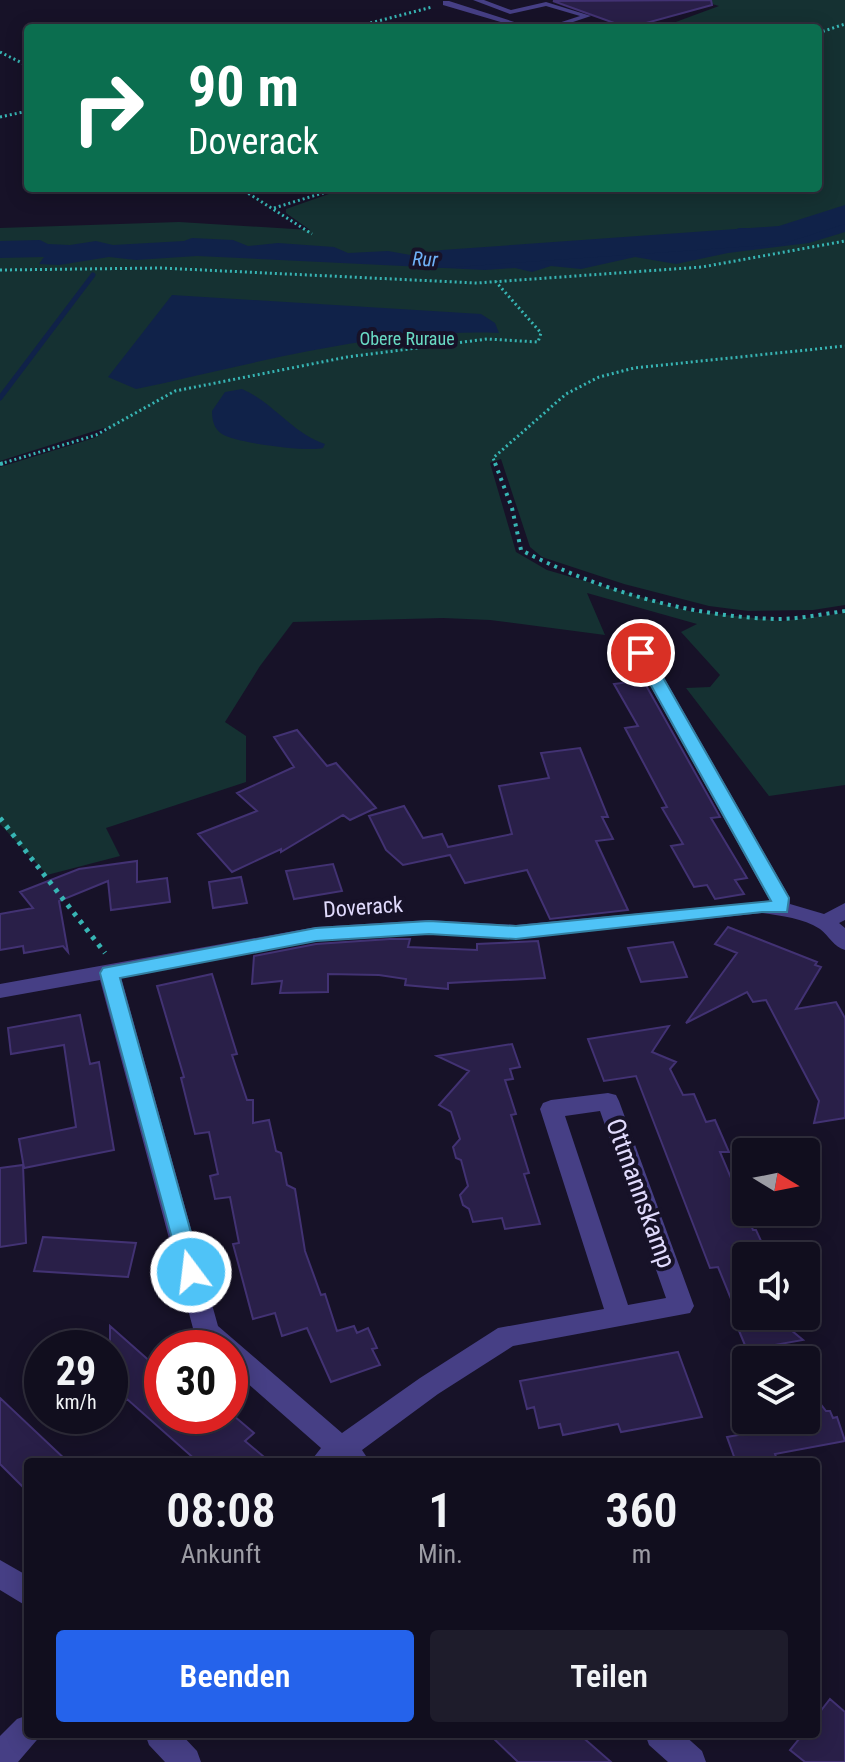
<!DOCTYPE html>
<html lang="de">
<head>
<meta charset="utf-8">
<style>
	body { margin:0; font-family:"Roboto Condensed",sans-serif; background:#1e1c2b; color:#f1f3f6; height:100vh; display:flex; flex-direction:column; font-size:30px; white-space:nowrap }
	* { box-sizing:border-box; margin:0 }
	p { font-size:26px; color:#9c9ca4 }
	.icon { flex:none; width:44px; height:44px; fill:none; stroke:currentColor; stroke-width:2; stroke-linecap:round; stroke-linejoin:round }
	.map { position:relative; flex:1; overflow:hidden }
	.details { position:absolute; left:24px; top:1458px; width:796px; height:280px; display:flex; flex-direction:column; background:#110e1e; border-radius:8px; box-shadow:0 4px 20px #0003,0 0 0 2px #302e3c }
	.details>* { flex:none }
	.top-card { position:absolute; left:24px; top:24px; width:798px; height:168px; border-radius:8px; box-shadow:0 4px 20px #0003,0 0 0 2px #302e3c; background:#0b6e4f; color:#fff; overflow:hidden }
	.needle { width:52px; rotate:100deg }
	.fabs { position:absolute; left:732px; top:1138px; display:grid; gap:16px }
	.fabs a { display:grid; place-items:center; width:88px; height:88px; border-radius:8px; background:#110e1e; box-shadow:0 4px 20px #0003,0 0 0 2px #302e3c; font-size:40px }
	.speed { position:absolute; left:24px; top:1330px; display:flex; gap:16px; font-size:40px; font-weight:700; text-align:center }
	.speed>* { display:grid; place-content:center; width:104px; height:104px; border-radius:50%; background:#110e1e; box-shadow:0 4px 20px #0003,0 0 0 2px #302e3c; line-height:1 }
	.speed small { font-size:20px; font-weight:400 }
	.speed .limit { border:12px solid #d22; background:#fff; color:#111 }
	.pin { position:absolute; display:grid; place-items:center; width:68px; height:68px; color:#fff; margin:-34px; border:4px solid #fff; border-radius:50%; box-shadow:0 2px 8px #0007 }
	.me { position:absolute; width:88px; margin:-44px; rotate:345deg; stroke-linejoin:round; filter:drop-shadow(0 0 6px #0008) }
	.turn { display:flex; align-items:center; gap:28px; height:168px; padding:0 32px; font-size:36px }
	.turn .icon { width:104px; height:104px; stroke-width:2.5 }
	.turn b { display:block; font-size:56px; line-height:68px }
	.eta { display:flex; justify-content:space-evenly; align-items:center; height:136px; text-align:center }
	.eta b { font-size:48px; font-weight:600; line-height:56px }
	.button { display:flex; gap:16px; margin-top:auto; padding:16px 32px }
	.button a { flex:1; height:92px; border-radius:8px; background:#2563eb; color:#fff; font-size:32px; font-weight:600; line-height:92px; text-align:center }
	.button a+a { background:#1e1c2b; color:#f1f3f6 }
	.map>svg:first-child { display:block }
	.green { fill:#153132 }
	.water { fill:#102249 }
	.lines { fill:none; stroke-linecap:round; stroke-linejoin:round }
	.stream { stroke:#102249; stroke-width:5 }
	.river { fill:#102249; fill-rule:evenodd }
	.building { fill:#291f48; stroke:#423273; stroke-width:2 }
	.path-far2 { stroke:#37b5b4; stroke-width:3; stroke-dasharray:2 3; stroke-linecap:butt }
	.path-far1 { stroke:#37b5b4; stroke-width:4; stroke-dasharray:3 5; stroke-linecap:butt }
	.path { stroke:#37b5b4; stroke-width:5; stroke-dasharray:4 6; stroke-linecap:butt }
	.lane { fill:#463f85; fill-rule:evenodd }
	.street { fill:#463f85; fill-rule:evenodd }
	.route { fill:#4fc3f7; stroke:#337fa1; stroke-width:2 }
	.labels { text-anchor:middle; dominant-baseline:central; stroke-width:8; stroke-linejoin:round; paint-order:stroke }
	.far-park-label { font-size:18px; fill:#69dac4; stroke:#171228 }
	.far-water-label { font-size:20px; font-style:italic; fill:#6fb1f7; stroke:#171228 }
	.street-label { font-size:22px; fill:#e1dbfd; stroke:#171228 }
	.near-street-label { font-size:26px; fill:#e1dbfd; stroke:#171228 }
</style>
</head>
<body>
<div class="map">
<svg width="845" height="1762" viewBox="0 0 845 1762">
	<rect width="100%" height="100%" fill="#171228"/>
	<path class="green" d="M698,0H845V605L813,610L748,611L709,606L624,584L542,557L530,547L501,459L490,463L516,552L547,570L689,611L782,621L845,613V785L769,796L686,688L710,687L720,675L681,632L697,624L587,593L605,635L490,620L443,618L293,622L260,666L225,722L246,736V782L106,828L120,856L47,875L0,824V467L94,438L110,429L104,428L0,461V228L179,222L310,230L286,213V209L346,188H818V28H691L673,23L719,6Z"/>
	<path class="water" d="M845,212V232L809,243L728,253L676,264L635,257L581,269L551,266L532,272L515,268L485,270L197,256L136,260L109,257L59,265L39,264L44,257L0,258V241L40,240L48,244L70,245L96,241L113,245L184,241L192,238L233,240L248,246L278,243L334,247L348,253L388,251L416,256L488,253L535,257L637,248L723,236L739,228H777L817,221Z
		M172,295L481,314L495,323L499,333C377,328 254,364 136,389L108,377Z
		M242,389C274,403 292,433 325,444L323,448C308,452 235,443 222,434C214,429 212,420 212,411L225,392Z"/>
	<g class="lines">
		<path class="stream" d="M0,398L93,275"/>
		<path class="river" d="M845,205V224L782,244L442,268L431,266L427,259L431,252L442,250L779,226Z"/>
	</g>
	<path class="building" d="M711,0L712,5L628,28L553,1Z
		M643,680L720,817L711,818L747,878L735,880L744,894L715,899L707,885L694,887L671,846L683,844L662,808L667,807L625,728L638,726L614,684Z
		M297,730L327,766L336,763L376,808L350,820L343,815L281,852V849L232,872L198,834L257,811L237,793L294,767L274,737Z
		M580,748L608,817H602L613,839L596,841L628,910L550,919L527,870L465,883L450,855L403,865L386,850L369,816L404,806L423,838L442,834L448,847L512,834L499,786L549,778L541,753Z
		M137,861V882L167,878L170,902L111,910L108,881L59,901L68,952L63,946L24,953L23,946L0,950V914L33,908L20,892L79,869Z
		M333,864L342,891L294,899L286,871Z
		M241,877L247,903L213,908L209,882Z
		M728,927L817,962L815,965L821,967L796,1009L836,1002L845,1018V1118L814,1123L819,1101L766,1000L753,1002L747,992L686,1023L737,953L715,944Z
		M390,939H410L408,947L477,950V944L538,941L545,978L448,983V989L405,985L406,979L379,975L328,974V992L280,993L282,981L252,984L254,956L316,944Z
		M673,942L687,977L641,982L628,948Z
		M212,974L237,1054L232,1055L247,1100H253V1123L269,1120L276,1151L281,1153L287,1185L295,1189L305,1251L321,1295L325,1294L337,1331L354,1326L357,1333L368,1328L377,1348L372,1349L380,1365L331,1382L307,1328L282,1336L275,1313L253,1319L233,1244L239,1243L230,1197L215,1199L210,1176L218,1174L209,1132L195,1134L181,1078L184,1077L157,986Z
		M80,1015L90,1064L99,1062L114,1150L24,1168L19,1139L76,1127L64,1045L11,1054L8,1028Z
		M669,1026L652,1052L676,1062L670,1069L683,1095L694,1094L706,1122L715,1120L729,1152H720L753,1230H756L768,1256H746V1316H774L803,1340L747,1350L737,1326L740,1321L718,1267L710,1268L636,1076L604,1081L588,1039Z
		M512,1044L520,1067L510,1069L513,1079L505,1080L516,1114L511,1115L529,1173L524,1174L540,1224L505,1229L502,1218L473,1222L469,1209L463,1205L460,1195L468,1186L461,1160L456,1158L453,1147L460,1139L451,1112L439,1105L469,1071L437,1056Z
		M23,1165L26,1243L0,1247V1168Z
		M43,1237L136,1243L128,1277L34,1271Z
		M110,1326L162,1372V1416H234L254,1433L245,1441L270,1462H198L127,1399L110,1414Z
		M678,1352L702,1417L621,1432L618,1424L563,1435L560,1424L539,1428L534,1407L527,1409L520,1381Z
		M806,1385L826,1411H830L833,1418L837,1417L845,1441L775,1454L778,1462H736L727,1437L766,1430L764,1420H806Z
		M0,1398L68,1462H28V1492L0,1464Z
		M830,1699L845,1712V1762H805L790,1750L803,1734H816V1717Z
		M489,1734H579L611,1762H518Z"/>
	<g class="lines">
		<path class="path-far2" d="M351,28L432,7
			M818,33L845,24
			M0,52L28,66
			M0,117L28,111
			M240,188L312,234
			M274,208L339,188
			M0,270L161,268L477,283L702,267L845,241
			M0,464L96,435L175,391L347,357L487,339L538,342L541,333L496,282
			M496,465L493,458L566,394L599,377L634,368L845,346"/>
		<path class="path-far1" d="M495,463L512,508L521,550C598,590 690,617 777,619C800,619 823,614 845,611
			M0,464L4,463"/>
		<path class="path" d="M0,818L105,953"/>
		<path class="lane" d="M473,0H484L511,10L546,2L591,16L555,28H543L580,16L546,6L510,14Z
			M443,1H449L533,28H521L443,5Z"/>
		<path class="street" d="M641,648L650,653L790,898V904L824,914L845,903V920L839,923L845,928V950C834,947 829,936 820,929C803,918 782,916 762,913L516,939L429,934L316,941L121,977L218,1326L342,1433L420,1378L498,1328L604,1309L540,1109L543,1103L551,1100L608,1093L616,1095L619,1101L694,1306L690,1313L513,1346L438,1394L362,1450L370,1462H310L321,1448L230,1368V1348H208L194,1332L100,980L0,998V984L316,927L429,920L516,925L770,901L632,653ZM600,1111L666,1298L628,1305L565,1116Z
			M0,1560L28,1576V1607L0,1590Z
			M28,1715V1734H42L18,1762H0V1736L17,1719Z
			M145,1734H181L197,1751L201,1762H165L149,1745Z
			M645,1734H683L702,1751L706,1762H668L649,1745Z"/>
	</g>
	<path class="route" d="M641,649L649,653L789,898L787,912H762L516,939L429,934L316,941L120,978L202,1272L199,1279L191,1281L183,1279L100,973L103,968L316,928L429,921L516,926L771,901L633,653Z"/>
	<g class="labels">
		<g class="far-park-label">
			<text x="407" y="338">Obere Ruraue</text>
		</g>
		<g class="far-water-label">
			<text transform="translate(425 259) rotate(2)">Rur</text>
		</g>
		<g class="street-label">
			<text transform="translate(363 907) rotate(-4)">Doverack</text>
		</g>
		<g class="near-street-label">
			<text transform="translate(641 1193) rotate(70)">Ottmannskamp</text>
		</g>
	</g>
</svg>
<div class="fabs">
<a><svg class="needle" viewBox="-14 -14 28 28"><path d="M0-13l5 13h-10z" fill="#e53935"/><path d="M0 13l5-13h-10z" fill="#9c9ca4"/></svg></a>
<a><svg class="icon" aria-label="sound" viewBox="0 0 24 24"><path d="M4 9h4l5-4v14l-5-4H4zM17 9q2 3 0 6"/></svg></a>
<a><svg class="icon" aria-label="layers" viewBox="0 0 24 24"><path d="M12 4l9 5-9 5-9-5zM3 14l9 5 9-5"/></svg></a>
</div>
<div class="speed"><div>29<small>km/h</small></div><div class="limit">30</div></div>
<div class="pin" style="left:641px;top:653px;background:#d93025"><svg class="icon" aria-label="arrive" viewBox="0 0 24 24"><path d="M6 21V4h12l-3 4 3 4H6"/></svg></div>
<svg class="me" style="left:191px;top:1272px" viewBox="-20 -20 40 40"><circle r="17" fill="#4fc3f7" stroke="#fff" stroke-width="3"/><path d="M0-11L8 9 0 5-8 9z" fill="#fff"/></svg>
<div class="top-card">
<div class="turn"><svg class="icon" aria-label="right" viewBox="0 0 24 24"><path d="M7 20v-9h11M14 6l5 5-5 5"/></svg><div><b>90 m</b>Doverack</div></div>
</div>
<section class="details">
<div class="eta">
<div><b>08:08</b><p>Ankunft</p></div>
<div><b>1</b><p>Min.</p></div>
<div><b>360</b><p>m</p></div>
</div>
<div class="button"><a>Beenden</a><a>Teilen</a></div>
</section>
</div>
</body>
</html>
